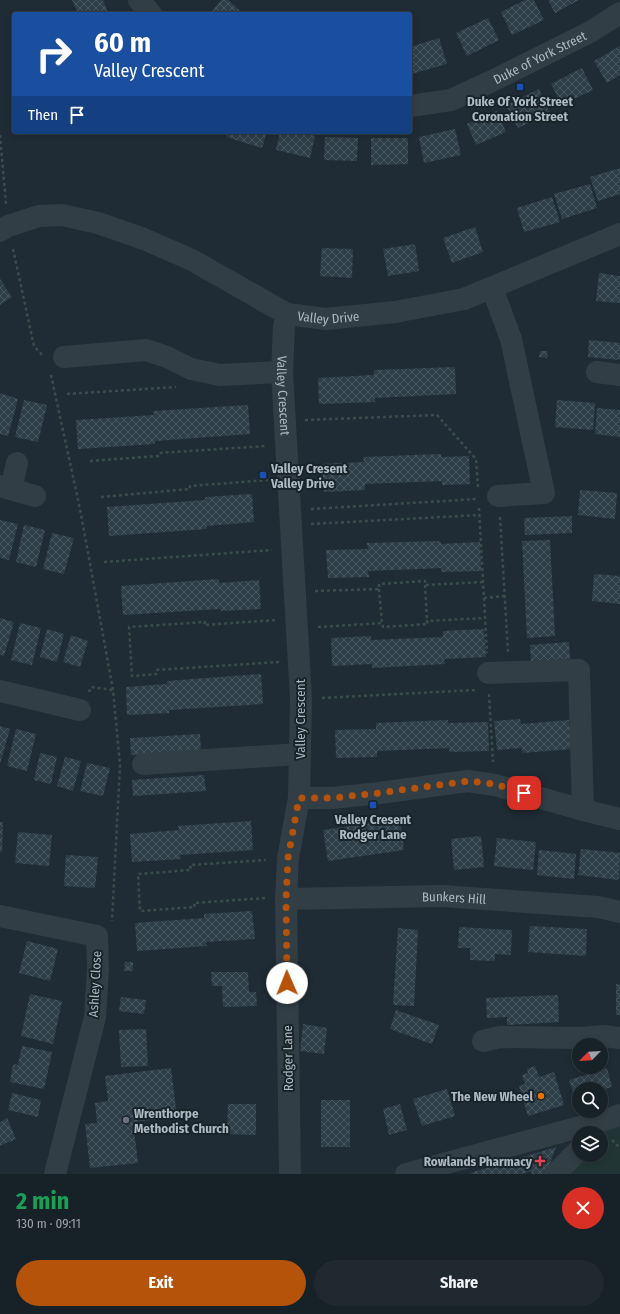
<!DOCTYPE html>
<html lang="en">
<head>
<meta charset="utf-8">
<style>
	body { margin:0; font-family:"Fira Sans Condensed",sans-serif; background:#202930; color:#f1f3f6; height:100vh; display:flex; flex-direction:column; font-size:15px; white-space:nowrap }
	* { box-sizing:border-box; margin:0 }
	p { font-size:13px; color:#9ea3a8 }
	.icon { flex:none; width:22px; height:22px; fill:none; stroke:currentColor; stroke-width:2; stroke-linecap:round; stroke-linejoin:round }
	.map { position:relative; height:1174px; overflow:hidden }
	.panel { display:flex; flex-direction:column; background:#172128; flex:1 }
	.panel>* { flex:none }
	.top-card { position:absolute; left:12px; top:12px; width:400px; height:122px; border-radius:4px; box-shadow:0 2px 6px #0003,0 0 0 1px #363e45; background:#1a4fa0; color:#fff; overflow:hidden }
	.needle { width:26px; rotate:246deg }
	.controls { position:absolute; left:572px; top:1038px; display:grid; gap:8px }
	.controls a { display:grid; place-items:center; width:36px; height:36px; border-radius:50%; background:#172128; box-shadow:0 2px 6px #0003,0 0 0 1px #363e45; font-size:20px }
	.pin { position:absolute; display:grid; place-items:center; width:34px; height:34px; color:#fff; margin:-17px; border-radius:8px; box-shadow:0 2px 6px #0006 }
	.me { position:absolute; width:44px; margin:-22px; rotate:359deg; stroke-linejoin:round; filter:drop-shadow(0 0 3px #0008) }
	.turn { display:flex; align-items:center; gap:14px; height:84px; padding:0 16px; font-size:18px }
	.turn .icon { width:52px; height:52px; stroke-width:2.5 }
	.turn b { display:block; font-size:28px; line-height:34px }
	.then { display:flex; align-items:center; height:38px; padding:0 16px; background:#0003; gap:8px; font-size:15px }
	.round { display:grid; place-items:center; flex:none; width:42px; height:42px; border-radius:21px; background:#202930 }
	.headline { display:flex; align-items:center; justify-content:space-between; height:68px; padding:0 16px }
	h1 { font-size:24px; font-weight:700; line-height:30px; color:#1e9e55 }
	.button { display:flex; gap:8px; margin-top:auto; padding:8px 16px }
	.button a { flex:1; height:46px; border-radius:24px; background:#b45309; color:#fff; font-size:16px; font-weight:700; line-height:46px; text-align:center }
	.button a+a { background:#202930; color:#f1f3f6 }
	.map>svg:first-child { display:block }
	.green { fill:#213634 }
	.building { fill:url(#building-cross-hatch) }
	.lines { fill:none; stroke-linecap:round; stroke-linejoin:round }
	.path { stroke:#394e4c; stroke-width:2.5; stroke-dasharray:3 3; stroke-linecap:butt }
	.minor { stroke:#323e45; stroke-width:22 }
	.route { stroke:#b45309; stroke-width:7; stroke-dasharray:0 12.6 }
	.transit-dot { fill:#1a4fb4; stroke:#18232a; stroke-width:1.5 }
	.food-dot { fill:#e8710a; stroke:#18232a; stroke-width:1.5 }
	.worship-dot { fill:#6b7280; stroke:#18232a; stroke-width:1.5 }
	.health-dot { fill:#e0444e; stroke:#18232a; stroke-width:1.5 }
	.labels { text-anchor:middle; dominant-baseline:central; stroke-width:4; stroke-linejoin:round; paint-order:stroke }
	.street-label { font-size:13px; fill:#acb9c3; stroke:#18232a }
	.poi-label { font-size:13px; font-weight:bold; fill:#acb9c3; stroke:#18232a }
</style>
</head>
<body>
<div class="map">
<svg width="620" height="1174" viewBox="0 0 620 1174">
	<defs>
		<pattern id="building-cross-hatch" width="8" height="8" patternUnits="userSpaceOnUse"><rect width="8" height="8" fill="#2e3e49"/><path d="M0 0l8 8M0 8l8-8" fill="none" stroke="#4a5862"/></pattern>
	</defs>
	<rect width="100%" height="100%" fill="#1f2c35"/>
	<path class="green" d="M620,1115V1174H555L579,1155H601V1133H591Z"/>
	<path class="building" d="M72,0H103L109,14H78Z
		M221,0H228L244,14H210Z
		M525,0H534L544,20L512,35L501,12Z
		M548,0H579L555,13Z
		M488,18L499,40L467,56L456,33Z
		M439,38L447,64L411,74L410,47Z
		M620,46V75L607,83L594,61Z
		M582,68L593,90L562,105L551,84Z
		M539,89L550,113L518,128L506,105Z
		M497,111L506,132L476,145L467,124Z
		M455,129L461,155L424,163L419,137Z
		M227,132H267L262,148L226,137Z
		M280,132H299L315,136L310,158L276,150Z
		M325,137L358,138L357,161L324,160Z
		M371,138H408V164L371,165Z
		M620,168V194L598,201L590,177Z
		M590,184L597,208L562,219L554,194Z
		M552,197L560,222L524,232L517,208Z
		M475,227L483,252L452,263L443,238Z
		M415,244L419,271L388,276L383,249Z
		M322,248L353,249L352,278L320,276Z
		M599,273L620,276V303L596,301Z
		M0,279L12,297L0,305Z
		M589,340L620,343V360L588,357Z
		M540,351H548L547,358L539,357Z
		M455,367L456,394L375,398V402L319,404L318,378L374,375V370Z
		M0,393L18,399L8,436L0,434Z
		M24,400L47,405L38,442L15,437Z
		M557,400L595,403L593,430L555,427Z
		M248,405L250,434L155,441V444L78,449L76,420L154,415L153,411Z
		M597,408L620,410V437L595,434Z
		M441,454V457L469,456L470,484L442,485V481L365,484V490L324,492L322,464L364,462L363,457Z
		M580,490L617,493L615,519L578,515Z
		M252,494L254,522L207,526V529L109,536L107,507L205,500V497Z
		M572,516V533L525,535L524,518Z
		M0,520L18,524L9,560L0,558Z
		M24,525L45,530L36,567L16,562Z
		M52,533L74,538L64,574L43,569Z
		M550,540L555,636L527,638L522,541Z
		M440,541L441,544L480,542L481,571L442,572L441,568L368,571L369,577L328,578L326,550L368,549L367,543Z
		M594,574L620,576V604L592,601Z
		M219,579V583L259,580L261,609L221,611L220,609L123,615L121,586Z
		M0,618L14,622L4,656L0,655Z
		M20,623L41,628L32,665L11,660Z
		M47,629L64,634L57,662L40,657Z
		M484,629L486,657L444,659L445,664L372,668V664L332,666L331,638L371,636V640L443,637V631Z
		M71,635L88,641L80,667L63,662Z
		M569,642L570,659L531,661L530,645Z
		M261,674L263,704L169,710V713L127,715L126,687L167,684V681Z
		M520,719L521,724L569,720L572,749L522,753V748L497,750L494,721Z
		M448,720V723L488,722L489,751L449,752V748L377,751V757L336,758L335,730L376,729V723Z
		M0,726L10,729L0,764Z
		M16,729L36,734L27,771L7,766Z
		M200,734L201,751L131,755L130,738Z
		M40,753L57,757L51,784L34,780Z
		M65,757L81,761L73,791L57,786Z
		M87,763L110,768L103,796L80,791Z
		M204,775L206,791L133,796L132,780Z
		M400,819L404,850L328,861L323,830Z
		M251,821L253,850L180,855L181,859L132,862L130,834L179,830L178,826Z
		M0,822H3L2,852H0Z
		M18,832L52,835L49,866L15,863Z
		M481,836L484,867L454,870L451,839Z
		M497,838L536,842L533,870L494,866Z
		M581,849L620,853L619,880L578,875Z
		M539,850L576,854L574,879L537,875Z
		M66,855L98,857L95,888L64,886Z
		M252,911L255,939L206,942L207,946L137,951L135,923L204,918V914Z
		M530,926L587,929L586,956L528,952Z
		M459,927L512,930L511,955L495,954V961L470,960V948H458Z
		M398,928L418,930L414,1006L393,1005Z
		M27,941L58,949L50,981L19,973Z
		M125,962H133V971H124Z
		M211,972H248L249,992H256L257,1006L223,1007L222,986H212Z
		M616,984H620V1015H616Z
		M30,994L62,1001L53,1044L21,1036Z
		M558,995L559,1022L507,1025V1017L487,1018L486,998Z
		M121,997L146,1000L144,1014L119,1011Z
		M396,1010L439,1025L432,1044L390,1029Z
		M303,1024L327,1028L324,1054L300,1051Z
		M146,1029L148,1066L121,1067L119,1030Z
		M22,1046L52,1052L44,1089L10,1082L13,1064L18,1065Z
		M535,1066L539,1077L554,1072L564,1105L528,1116L519,1086L525,1084L522,1075L528,1073L527,1069Z
		M171,1068L177,1117L133,1122L138,1163L90,1168L85,1124L97,1123L95,1103L108,1101L105,1076Z
		M607,1068L612,1087L601,1090V1089H579V1097L575,1098L569,1080Z
		M447,1089L455,1116L422,1126L413,1099Z
		M12,1093L41,1100L38,1117L8,1110Z
		M321,1100H350V1147H321Z
		M228,1104H256V1135L227,1134Z
		M400,1104L407,1130L389,1135L383,1109Z
		M7,1118L16,1139L0,1146V1122Z
		M556,1147L546,1174H531L532,1171L522,1174H471L470,1173Z"/>
	<g class="lines">
		<path class="path" d="M0,135L6,204
			M13,249L34,346L43,356
			M51,375L80,509L113,690L120,765L112,921
			M67,394L176,387
			M305,420L437,415L476,459L478,487
			M90,461L158,456L159,453L266,446
			M101,497L190,489V486L268,480
			M479,508L487,653
			M311,509L477,499
			M500,517L508,652
			M311,524L479,515
			M104,562L272,550
			M425,585L427,621
			M379,589L382,623
			M315,591L379,589V584L425,581V585L483,582
			M484,598L505,596
			M275,620L204,625L205,622L129,627L132,676L156,674V670L279,662
			M318,627L382,623L383,627L428,624L427,621L485,618
			M89,692L91,687L113,690
			M489,694L493,762
			M322,698L475,690
			M265,898L194,903L195,907L140,911L138,874L191,870L190,865L266,860
			M612,1140L620,1148"/>
		<g class="minor">
			<path d="M139,0L151,14"/>
			<path id="s1" d="M410,106L451,100L494,80L590,32L620,13"/>
			<path id="s2" d="M0,231L8,226L39,216L62,215L98,223L144,239L192,260L287,314L326,319L395,312L464,299L620,234"/>
			<path d="M492,288L511,339L544,493L498,496"/>
			<path id="s3" d="M287,314L284,326L282,372L301,699L299,798H333L379,793L468,781L495,785L583,810L620,819"/>
			<path d="M64,357L146,350L167,357L191,369L220,375L282,372"/>
			<path d="M597,372L620,375"/>
			<path d="M0,486L35,496"/>
			<path d="M11,489L17,463"/>
			<path d="M488,673L579,670L583,810"/>
			<path d="M0,691L80,710"/>
			<path d="M143,764L300,754"/>
			<path id="s4" d="M286,899L442,896L598,907L620,912"/>
			<path d="M0,916L97,936L98,969L95,1017L55,1174"/>
			<path d="M483,1041L500,1037L580,1038L605,1036L620,1038"/>
			<path d="M290,1174L286,899L288,858L299,798"/>
			<path d="M406,1174L598,1122L620,1115"/>
			<path d="M555,1174L579,1150"/>
		</g>
	</g>
	<g class="lines">
		<path class="route" d="M287,983L286,899L288,858L299,798H332L379,793L468,781L495,784L524,793"/>
	</g>
	<g class="transit-dot">
		<rect x="516" y="83" width="8" height="8" rx="2"/>
		<rect x="259" y="471" width="8" height="8" rx="2"/>
		<rect x="369" y="801" width="8" height="8" rx="2"/>
	</g>
	<circle class="food-dot" cx="541" cy="1096" r="4"/>
	<circle class="worship-dot" cx="126" cy="1120" r="4"/>
	<path class="health-dot" d="M538 1155h4v4h4v4h-4v4h-4v-4h-4v-4h4z"/>
	<g class="labels">
		<g class="street-label">
			<text stroke="none"><textPath href="#s1" startOffset="140">Duke of York Street</textPath></text>
			<text stroke="none"><textPath href="#s2" startOffset="354">Valley Drive</textPath></text>
			<text stroke="none"><textPath href="#s3" startOffset="82">Valley Crescent</textPath></text>
			<text transform="translate(300 719) rotate(-90)">Valley Crescent</text>
			<text stroke="none"><textPath href="#s4" startOffset="168">Bunkers Hill</textPath></text>
			<text transform="translate(95 984) rotate(-87)">Ashley Close</text>
			<text transform="translate(288 1058) rotate(-91)">Rodger Lane</text>
		</g>
		<g class="poi-label">
			<text x="520" y="101">Duke Of York Street<tspan x="520" dy="15">Coronation Street</tspan></text>
			<text x="271" y="468" text-anchor="start">Valley Cresent<tspan x="271" dy="15">Valley Drive</tspan></text>
			<text x="373" y="819">Valley Cresent<tspan x="373" dy="15">Rodger Lane</tspan></text>
			<text x="533" y="1096" text-anchor="end">The New Wheel</text>
			<text x="134" y="1113" text-anchor="start">Wrenthorpe<tspan x="134" dy="15">Methodist Church</tspan></text>
			<text x="532" y="1161" text-anchor="end">Rowlands Pharmacy</text>
		</g>
	</g>
</svg>
<div class="controls">
<a><svg class="needle" viewBox="-14 -14 28 28"><path d="M0-13l5 13h-10z" fill="#e53935"/><path d="M0 13l5-13h-10z" fill="#9ea3a8"/></svg></a>
<a><svg class="icon" aria-label="search" viewBox="0 0 24 24"><circle cx="10" cy="10" r="6"/><path d="M15 15l6 6"/></svg></a>
<a><svg class="icon" aria-label="layers" viewBox="0 0 24 24"><path d="M12 4l9 5-9 5-9-5zM3 14l9 5 9-5"/></svg></a>
</div>
<div class="pin" style="left:524px;top:793px;background:#d93025"><svg class="icon" aria-label="arrive" viewBox="0 0 24 24"><path d="M6 21V4h12l-3 4 3 4H6"/></svg></div>
<svg class="me" style="left:287px;top:983px" viewBox="-20 -20 40 40"><circle r="19" fill="#fff"/><path d="M0-13L10 11 0 6-10 11z" fill="#b45309"/></svg>
<div class="top-card">
<div class="turn"><svg class="icon" aria-label="right" viewBox="0 0 24 24"><path d="M7 20v-9h11M14 6l5 5-5 5"/></svg><div><b>60 m</b>Valley Crescent</div></div>
<div class="then">Then<svg class="icon" aria-label="arrive" viewBox="0 0 24 24"><path d="M6 21V4h12l-3 4 3 4H6"/></svg></div>
</div>
</div>
<section class="panel">
<div class="headline"><div><h1>2 min</h1><p>130 m · 09:11</p></div><a class="round" style="background:#d93025;color:#fff"><svg class="icon" aria-label="close" viewBox="0 0 24 24"><path d="M6 6l12 12M18 6L6 18"/></svg></a></div>
<div class="button"><a>Exit</a><a>Share</a></div>
</section>
</body>
</html>
